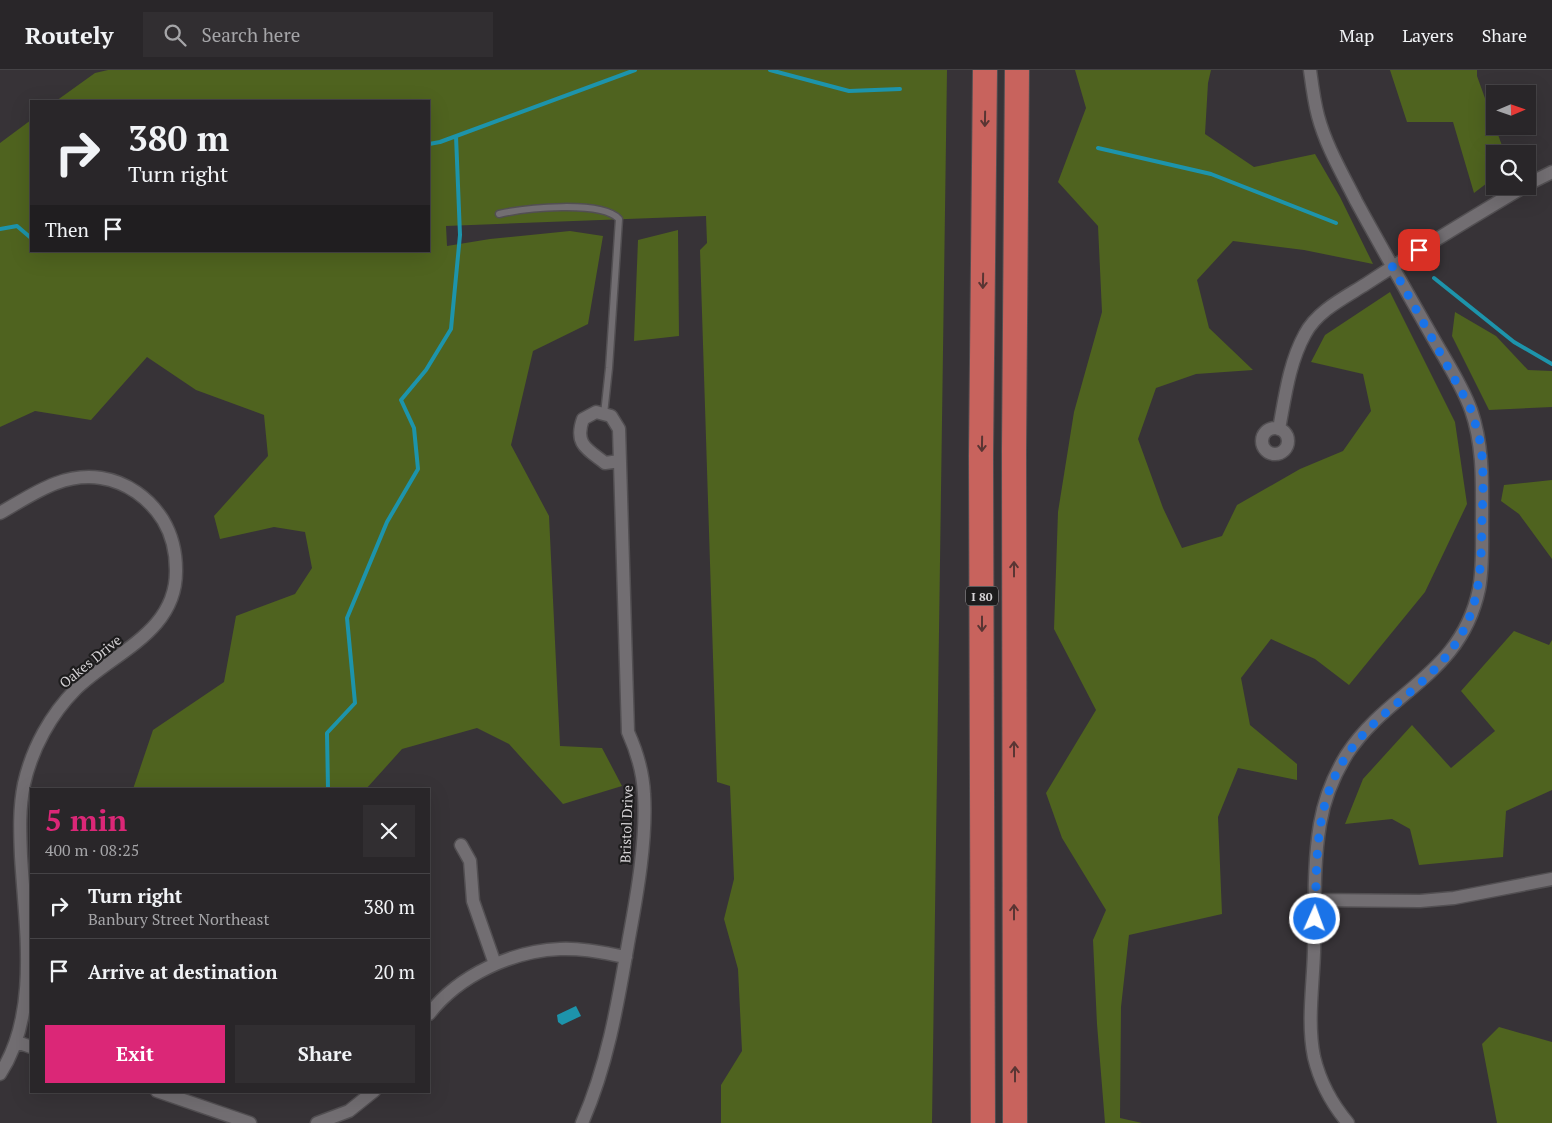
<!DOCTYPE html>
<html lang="en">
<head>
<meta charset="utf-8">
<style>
	body { margin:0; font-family:"PT Serif",serif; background:#312e31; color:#f1f3f6; height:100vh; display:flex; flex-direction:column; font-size:19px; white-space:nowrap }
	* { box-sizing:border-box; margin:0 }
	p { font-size:16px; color:#a5a5a8 }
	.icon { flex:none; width:28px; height:28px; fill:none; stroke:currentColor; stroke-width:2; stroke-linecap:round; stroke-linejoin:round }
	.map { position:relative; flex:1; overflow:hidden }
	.drawer { position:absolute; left:30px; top:718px; width:400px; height:305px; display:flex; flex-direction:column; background:#292629; border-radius:0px; box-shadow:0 5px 20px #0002,0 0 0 1px #454346 }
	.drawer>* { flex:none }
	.banner { position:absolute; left:30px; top:30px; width:400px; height:152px; border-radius:0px; box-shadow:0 5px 20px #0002,0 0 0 1px #454346; background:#292629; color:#f1f3f6; overflow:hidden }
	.needle { width:32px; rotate:88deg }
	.tools { position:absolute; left:1486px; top:15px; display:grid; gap:10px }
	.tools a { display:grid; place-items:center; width:50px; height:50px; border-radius:0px; background:#292629; box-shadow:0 5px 20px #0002,0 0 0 1px #454346; font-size:25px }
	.pin { position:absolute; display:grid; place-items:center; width:42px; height:42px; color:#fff; margin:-21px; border-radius:10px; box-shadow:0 2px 8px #0006 }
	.me { position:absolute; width:55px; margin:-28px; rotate:2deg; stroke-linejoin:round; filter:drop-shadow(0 0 4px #0008) }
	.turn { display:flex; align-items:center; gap:18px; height:105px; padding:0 15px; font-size:22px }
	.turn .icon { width:65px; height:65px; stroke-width:2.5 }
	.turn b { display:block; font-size:35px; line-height:42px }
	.then { display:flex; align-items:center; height:48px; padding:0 15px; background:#0003; gap:10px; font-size:19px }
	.round { display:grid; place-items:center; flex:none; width:52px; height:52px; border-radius:0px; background:#312e31 }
	.head { display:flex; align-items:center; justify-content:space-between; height:85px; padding:0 15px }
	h1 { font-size:30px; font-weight:800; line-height:38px; color:#db2777 }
	.button { display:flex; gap:10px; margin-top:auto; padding:10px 15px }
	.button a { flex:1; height:58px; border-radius:0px; background:#db2777; color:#fff; font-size:20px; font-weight:800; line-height:58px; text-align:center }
	.button a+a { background:#312e31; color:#f1f3f6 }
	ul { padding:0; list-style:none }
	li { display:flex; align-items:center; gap:15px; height:65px; padding:0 15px; border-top:1px solid #454346 }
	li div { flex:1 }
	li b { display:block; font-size:19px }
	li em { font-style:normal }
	header { display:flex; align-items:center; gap:30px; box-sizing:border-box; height:70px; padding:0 25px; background:#292629; border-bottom:1px solid #454346 }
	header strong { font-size:24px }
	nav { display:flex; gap:28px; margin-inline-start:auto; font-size:18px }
	.search { width:350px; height:45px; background:#312e31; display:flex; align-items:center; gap:12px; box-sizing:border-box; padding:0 18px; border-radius:0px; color:#a5a5a8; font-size:19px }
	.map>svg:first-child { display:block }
	.green { fill:#4f631f }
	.water { fill:#1d94ab }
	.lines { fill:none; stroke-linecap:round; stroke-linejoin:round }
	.stream { stroke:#1d94ab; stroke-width:4 }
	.lane-casing { stroke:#524f52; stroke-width:9 }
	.street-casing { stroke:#524f52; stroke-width:15 }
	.highway-casing { stroke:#524f52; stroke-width:26 }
	.lane { stroke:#726e72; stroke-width:6 }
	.street { stroke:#726e72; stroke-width:12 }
	.highway { stroke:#c8635d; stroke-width:24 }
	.oneway { stroke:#593533 }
	.route { stroke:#1a73e8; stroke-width:9; stroke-dasharray:0 16.2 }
	.labels { text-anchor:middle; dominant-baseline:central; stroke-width:4.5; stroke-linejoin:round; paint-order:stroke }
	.shield { fill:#1d1c1d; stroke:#9f9d9f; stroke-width:1 }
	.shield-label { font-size:12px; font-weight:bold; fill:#d7d4d7 }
	.street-label { font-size:14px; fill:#d7d4d7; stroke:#1d1c1d }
</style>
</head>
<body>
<header>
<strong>Routely</strong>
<div class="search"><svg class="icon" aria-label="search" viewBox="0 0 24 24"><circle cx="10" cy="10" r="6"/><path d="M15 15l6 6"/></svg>Search here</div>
<nav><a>Map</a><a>Layers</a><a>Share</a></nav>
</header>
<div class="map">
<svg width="1552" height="1053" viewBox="0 0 1552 1053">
	<rect width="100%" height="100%" fill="#373337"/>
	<path class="green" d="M108,0H947L932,1053H721V1015L742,981L738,899L724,849L734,809L730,716L717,712L700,180L707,173L706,146L446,156L447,176L490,169L570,161L603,166L588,254L533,281L511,375L549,446L560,676L602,678L622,716L563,734L509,674L477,658L402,679L366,719H133L153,660L224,612L236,546L295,524L312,498L305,462L274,457L220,469L214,446L268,386L264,345L196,320L147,287L91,350L35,341L0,357V73L31,50V181H429V31H56L95,3Z
		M1075,0H1211L1208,13L1205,64L1254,97L1315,84L1340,127L1373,194L1304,180L1233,171L1197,210L1209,258L1253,300L1196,304L1156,318L1138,369L1163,438L1182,478L1222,466L1237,435L1300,399L1343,381L1371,341L1363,304L1311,292L1325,265L1390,222L1455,352L1467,434L1425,522L1349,615L1315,589L1271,569L1241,608L1250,655L1297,694V710L1238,698L1218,747L1222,844L1129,865L1121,937L1120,1048L1142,1053H1105L1097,954L1093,870L1106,840L1062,768L1046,723L1096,640L1054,559L1058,442L1074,342L1102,242L1098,156L1058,112L1086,38Z
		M1390,0H1477V6L1505,84H1495V107L1474,123L1453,52H1407Z
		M678,160L679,266L634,271L638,170Z
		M1455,242L1496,266L1528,300L1552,301V337L1489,340L1452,266Z
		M1552,410V489L1519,444L1501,431L1504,415Z
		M1514,561L1549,575L1552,570V720L1506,741L1503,787L1419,795L1410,759L1392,749L1345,754L1363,709L1412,655L1451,698L1495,661L1461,621Z
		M1499,957L1552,972V1053H1497L1482,974Z"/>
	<path class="water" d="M576,936L581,946L562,955L558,952L557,945Z"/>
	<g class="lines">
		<path class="stream" d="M770,0L849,21L900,19
			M429,74L440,72L635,0
			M1098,78L1211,104L1336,153
			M0,159L17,156L31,168
			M1434,208L1514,272L1552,294
			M328,719L327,663L355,633L347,548L387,452L418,399L414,358L401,330L426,300L451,259L460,165L456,66"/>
		<g class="lane-casing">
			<path id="lane" d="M499,144C525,138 601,130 619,149L609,298L604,344"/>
		</g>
		<g class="street-casing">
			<path id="street" d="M1310,0C1312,15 1314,31 1318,46C1326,76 1342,103 1356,131C1381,177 1407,222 1433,268C1446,291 1462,315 1471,340C1484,377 1482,416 1482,455C1482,476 1483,498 1479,519C1461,605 1389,620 1347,684C1334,705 1324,730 1320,754C1313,796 1315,840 1314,882C1313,916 1307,953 1314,987C1320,1012 1331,1033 1348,1053
				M1528,114L1552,102
				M1262 371a13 13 0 1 1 26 0a13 13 0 1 1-26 0Z
				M1279,359C1285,327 1289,293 1305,264C1317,241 1344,228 1366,214C1418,180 1471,148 1525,116
				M0,443C32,425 62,402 101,408C127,412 149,428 163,450C172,465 176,482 176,500C177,562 114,582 76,619C51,644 32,678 24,714C19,738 20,762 21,786C25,857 40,943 0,1004
				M461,775L470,791L473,831L495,894
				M1316,830L1420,831L1454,828L1552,809
				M429,944C459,905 512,881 560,879C583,878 604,883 626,887
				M17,972L31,977
				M157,1021L250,1053
				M317,1053L349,1041L374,1021
				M582,1053C608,994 618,932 629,868C637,825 647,768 644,724C643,702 637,682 628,662L619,359L611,346L596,342L583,349C574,374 587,379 605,393L620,391"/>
		</g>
		<g class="highway-casing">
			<path id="highway" d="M983,1053L981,386L985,0
				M1015,1053L1014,380L1017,0"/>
		</g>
		<use href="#lane" class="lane"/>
		<use href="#street" class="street"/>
		<use href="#highway" class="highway"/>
	</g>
	<defs><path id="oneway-shaft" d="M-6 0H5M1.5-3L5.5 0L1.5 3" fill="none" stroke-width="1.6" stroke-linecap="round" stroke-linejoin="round" transform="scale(1.25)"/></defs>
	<g class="oneway">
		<use href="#oneway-shaft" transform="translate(985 49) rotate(91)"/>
		<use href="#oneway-shaft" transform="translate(983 211) rotate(91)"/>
		<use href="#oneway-shaft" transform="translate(982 374) rotate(91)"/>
		<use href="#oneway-shaft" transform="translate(1014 499) rotate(-90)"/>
		<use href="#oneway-shaft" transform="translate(982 554) rotate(90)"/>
		<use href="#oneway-shaft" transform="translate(1014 679) rotate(-90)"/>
		<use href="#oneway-shaft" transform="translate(1014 842) rotate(-90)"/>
		<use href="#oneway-shaft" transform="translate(1015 1004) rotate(-90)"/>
	</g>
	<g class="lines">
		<path class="route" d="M1315,849C1317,800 1314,749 1336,704C1361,654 1398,637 1434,600C1480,553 1481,511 1482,449C1483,426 1484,401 1481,377C1479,364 1474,350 1470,337L1392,196L1419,180"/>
	</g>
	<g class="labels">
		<rect class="shield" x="966" y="516.5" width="32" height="19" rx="4"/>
		<g class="shield-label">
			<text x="982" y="526">I 80</text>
		</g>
		<g class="street-label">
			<text transform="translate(90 591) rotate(-39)">Oakes Drive</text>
			<text transform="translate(626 754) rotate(-88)">Bristol Drive</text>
		</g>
	</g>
</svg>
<div class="tools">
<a><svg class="needle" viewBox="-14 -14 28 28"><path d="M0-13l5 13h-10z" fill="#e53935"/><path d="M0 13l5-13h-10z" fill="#a5a5a8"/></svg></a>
<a><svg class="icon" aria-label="search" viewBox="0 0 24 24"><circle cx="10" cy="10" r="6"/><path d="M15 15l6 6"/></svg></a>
</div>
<div class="pin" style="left:1419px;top:180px;background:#d93025"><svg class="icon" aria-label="arrive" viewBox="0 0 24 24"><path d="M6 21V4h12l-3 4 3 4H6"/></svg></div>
<svg class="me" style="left:1315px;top:849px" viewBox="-20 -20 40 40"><circle r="17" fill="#1a73e8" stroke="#fff" stroke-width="3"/><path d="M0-11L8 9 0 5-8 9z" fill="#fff"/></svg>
<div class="banner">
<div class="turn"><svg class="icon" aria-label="right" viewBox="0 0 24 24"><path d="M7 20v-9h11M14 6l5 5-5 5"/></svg><div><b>380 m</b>Turn right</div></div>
<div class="then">Then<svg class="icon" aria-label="arrive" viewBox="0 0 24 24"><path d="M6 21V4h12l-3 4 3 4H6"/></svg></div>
</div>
<section class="drawer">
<div class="head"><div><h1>5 min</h1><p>400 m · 08:25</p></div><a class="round"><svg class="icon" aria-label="close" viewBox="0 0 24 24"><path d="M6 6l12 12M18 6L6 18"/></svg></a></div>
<ul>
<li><svg class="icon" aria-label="right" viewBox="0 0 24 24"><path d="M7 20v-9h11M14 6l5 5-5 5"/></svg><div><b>Turn right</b><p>Banbury Street Northeast</p></div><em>380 m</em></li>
<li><svg class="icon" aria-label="arrive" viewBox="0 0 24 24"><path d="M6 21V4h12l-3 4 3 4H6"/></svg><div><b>Arrive at destination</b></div><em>20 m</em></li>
</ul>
<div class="button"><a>Exit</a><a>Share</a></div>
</section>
</div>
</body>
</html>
